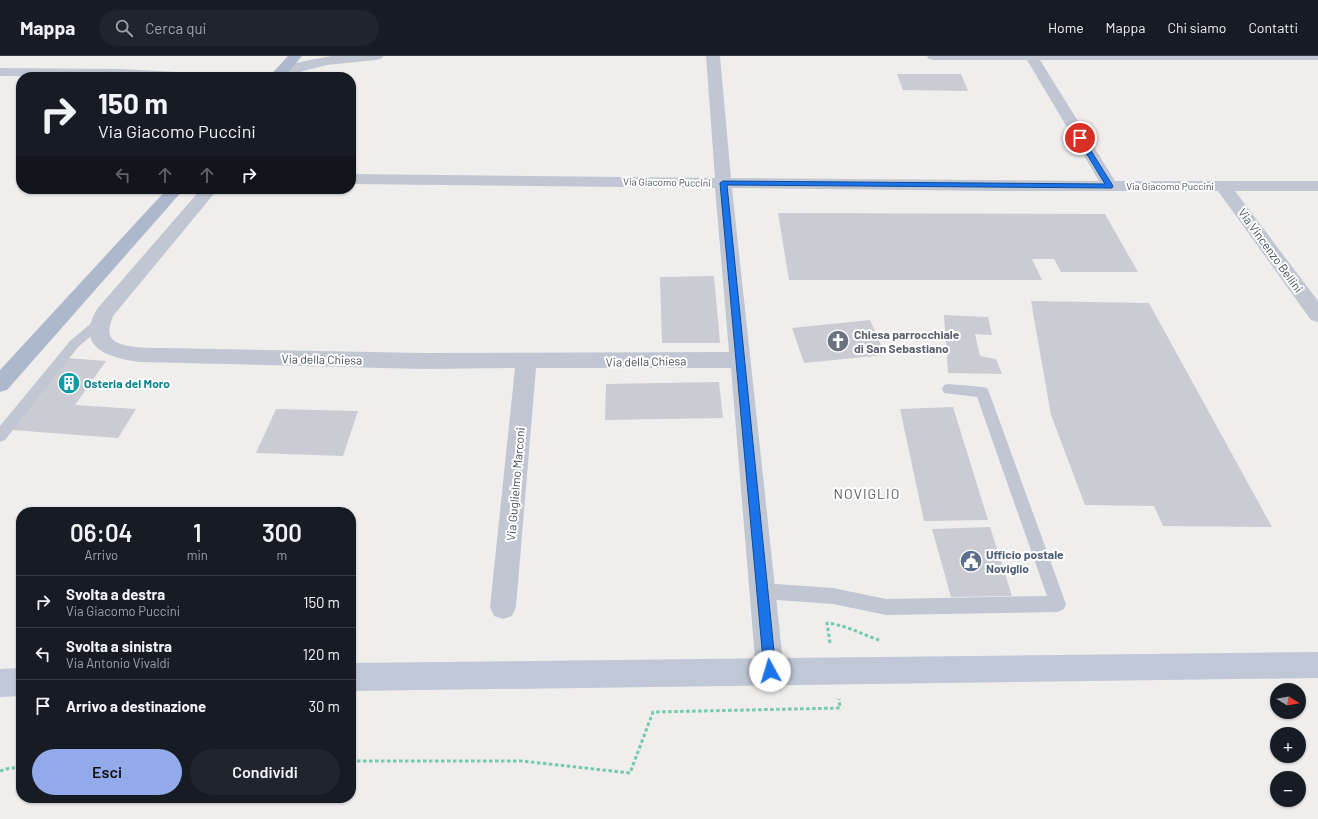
<!DOCTYPE html>
<html lang="it">
<head>
<meta charset="utf-8">
<style>
	body { margin:0; font-family:Barlow,sans-serif; background:#20242c; color:#f1f3f6; height:100vh; display:flex; flex-direction:column; font-size:15px; white-space:nowrap }
	* { box-sizing:border-box; margin:0 }
	p { font-size:13px; color:#9ea1a6 }
	.icon { flex:none; width:22px; height:22px; fill:none; stroke:currentColor; stroke-width:2; stroke-linecap:round; stroke-linejoin:round }
	.map { position:relative; flex:1; overflow:hidden }
	.sheet { position:absolute; left:16px; top:451px; width:340px; height:296px; display:flex; flex-direction:column; background:#171b24; border-radius:16px; box-shadow:0 1px 3px #0004 }
	.sheet>* { flex:none }
	.banner { position:absolute; left:16px; top:16px; width:340px; height:122px; border-radius:16px; box-shadow:0 1px 3px #0004; background:#171b24; color:#f1f3f6; overflow:hidden }
	.needle { width:26px; rotate:101deg }
	.controls { position:absolute; left:1270px; top:627px; display:grid; gap:8px }
	.controls a { display:grid; place-items:center; width:36px; height:36px; border-radius:50%; background:#171b24; box-shadow:0 1px 3px #0004; font-size:20px }
	.pin { position:absolute; display:grid; place-items:center; width:34px; height:34px; color:#fff; margin:-17px; border:2px solid #fff; border-radius:50%; box-shadow:0 1px 4px #0007 }
	.me { position:absolute; width:44px; margin:-22px; rotate:354deg; stroke-linejoin:round; filter:drop-shadow(0 0 3px #0008) }
	.turn { display:flex; align-items:center; gap:14px; height:84px; padding:0 16px; font-size:18px }
	.turn .icon { width:52px; height:52px; stroke-width:2.5 }
	.turn b { display:block; font-size:28px; line-height:34px }
	.lanes { display:flex; align-items:center; height:38px; padding:0 16px; background:#0003; justify-content:center; gap:20px; direction:ltr }
	.lanes .off { opacity:.35 }
	.eta { display:flex; justify-content:space-evenly; align-items:center; height:68px; text-align:center }
	.eta b { font-size:24px; font-weight:600; line-height:28px }
	.primary-button { display:flex; gap:8px; margin-top:auto; padding:8px 16px }
	.primary-button a { flex:1; height:46px; border-radius:24px; background:#92aae9; color:#111; font-size:16px; font-weight:600; line-height:46px; text-align:center }
	.primary-button a+a { background:#20242c; color:#f1f3f6 }
	ul { padding:0; list-style:none }
	li { display:flex; align-items:center; gap:12px; height:52px; padding:0 16px; border-top:1px solid #363941 }
	li div { flex:1 }
	li b { display:block; font-size:15px }
	li em { font-style:normal }
	header { display:flex; align-items:center; gap:24px; box-sizing:border-box; height:56px; padding:0 20px; background:#171b24; border-bottom:1px solid #363941 }
	header strong { font-size:19px }
	nav { display:flex; gap:22px; margin-inline-start:auto; font-size:14px }
	.search { width:280px; height:36px; background:#20242c; display:flex; align-items:center; gap:10px; box-sizing:border-box; padding:0 14px; border-radius:22px; color:#9ea1a6; font-size:15px }
	.map>svg:first-child { display:block }
	.building { fill:#cacbd3 }
	.lines { fill:none; stroke-linecap:round; stroke-linejoin:round }
	.path { stroke:#75caae; stroke-width:3; stroke-dasharray:3.5 2.5; stroke-linecap:butt }
	.lane { fill:#c1c7d2; fill-rule:evenodd }
	.street { fill:#c1c7d2; fill-rule:evenodd }
	.secondary { fill:#c0c7d6; fill-rule:evenodd }
	.primary { fill:#adb8cc; fill-rule:evenodd }
	.route { fill:#1a73e8; stroke:#114b97 }
	.labels { text-anchor:middle; dominant-baseline:central; stroke-width:4; stroke-linejoin:round; paint-order:stroke }
	.far-street-label { font-size:10px; fill:#464d5a; stroke:#fff }
	.street-label { font-size:12px; fill:#464d5a; stroke:#fff }
	.worship-label { font-size:12px; font-weight:bold; fill:#5b616d; stroke:#fff; text-anchor:start }
	.culture-label { font-size:12px; font-weight:bold; fill:#0d838f; stroke:#fff; text-anchor:start }
	.service-label { font-size:12px; font-weight:bold; fill:#4e5e75; stroke:#fff; text-anchor:start }
	.quarter-label { font-size:14px; letter-spacing:1px; fill:#5a5c62; stroke:#fff }
</style>
</head>
<body>
<header>
<strong>Mappa</strong>
<div class="search"><svg class="icon" aria-label="search" viewBox="0 0 24 24"><circle cx="10" cy="10" r="6"/><path d="M15 15l6 6"/></svg>Cerca qui</div>
<nav><a>Home</a><a>Mappa</a><a>Chi siamo</a><a>Contatti</a></nav>
</header>
<div class="map">
<svg width="1318" height="763" viewBox="0 0 1318 763">
	<rect width="100%" height="100%" fill="#f0eeed"/>
	<path class="building" d="M897,18H961L968,35L903,34Z
		M778,157L1105,158L1138,216H1061L1054,203H1032L1042,224H789Z
		M714,220L720,287H662L660,221Z
		M1031,245L1149,247L1272,471L1163,470L1154,450L1085,449L1051,359Z
		M944,259L988,261L992,279L975,278L980,300L996,303L1002,318L948,317Z
		M870,264L885,299L804,307L792,272Z
		M67,302L106,305L75,349L136,353L118,382L12,374Z
		M719,326L723,362L605,364L606,328Z
		M953,351L988,464L924,465L900,353Z
		M276,353L358,355L343,400L256,397Z
		M990,471L1012,540L951,541L932,473Z"/>
	<g class="lines">
		<path class="path" d="M830,587L827,567C846,569 861,578 879,584
			M351,705H522L630,717L653,656L840,652L839,643
			M0,715L10,712H21"/>
		<path class="lane" d="M99,263L103,264L105,267L103,270L78,291L5,384L0,386V370L70,285L95,264Z
			M949,328L982,331L987,332L989,336L1066,548L1064,553L1058,556L886,559L833,548L762,543L756,540L754,535L756,530L762,527L833,532L886,543L1047,540L977,341L944,337L942,333L944,329Z"/>
		<path class="street" d="M331,0H383L381,3L376,4L327,9L280,21L274,20L272,17C278,9 320,2 331,0Z
			M706,0H720L731,122L1099,125L1027,4H934L929,3L927,0H1318V4H1040L1115,125H1318V135H1235L1318,245V266L1311,264L1218,135H993L732,132L784,615L780,625L770,629L760,625L756,615L731,312H536L516,551L512,560L503,563L494,560L490,551L515,312L423,313L141,306C109,302 74,292 97,253L201,133H218L113,260C111,267 108,272 110,279C113,293 153,292 165,292L423,297L729,296L715,132L351,128V118L715,122Z
			M0,12L122,13L195,17L200,18L202,21L0,20Z"/>
		<path class="secondary" d="M1318,596V622L351,635V607Z
			M21,612V640L0,641V613Z"/>
		<path class="primary" d="M288,0H302L284,21H269Z
			M167,133H184L7,334L0,336V314Z"/>
	</g>
	<path class="route" d="M1078,80L1083,82L1113,130L1112,132L727,129L776,615L774,619L770,621L766,619L764,615L720,127L723,125L1105,128L1077,82Z"/>
	<defs>
		<g id="church-disc" transform="scale(1.15)"><circle r="9.5" fill="#6b7280" stroke="#fff"/><path d="M-1.2-6h2.4v3.5h3.3v2.4h-3.3V6h-2.4V-.1h-3.3v-2.4h3.3Z" fill="#fff"/></g>
		<g id="building-disc" transform="scale(1.15)"><circle r="9.5" fill="#0f9aa8" stroke="#fff"/><path d="M-4-6H4V6H1V3H-1V6H-4ZM-2.5-4.3h1.7v1.8h-1.7ZM.8-4.3h1.7v1.8H.8ZM-2.5-1h1.7V.8h-1.7ZM.8-1h1.7V.8H.8Z" fill="#fff"/></g>
		<g id="civic-disc" transform="scale(1.15)"><circle r="9.5" fill="#5c6f8a" stroke="#fff"/><path d="M-.6-6.5H3V-4.5H.6V-3L4-1V1h2V6H-6V1h2V-1L-.6-3ZM-1.2 2.5V6h2.4V2.5Z" fill="#fff"/></g>
	</defs>
	<g fill-rule="evenodd">
		<use href="#church-disc" x="838" y="285"/>
		<use href="#building-disc" x="69" y="327"/>
		<use href="#civic-disc" x="971" y="505"/>
	</g>
	<g class="labels">
		<g class="far-street-label">
			<text transform="translate(667 126) rotate(1)">Via Giacomo Puccini</text>
			<text x="1170" y="130">Via Giacomo Puccini</text>
		</g>
		<g class="street-label">
			<text transform="translate(1271 194) rotate(54)">Via Vincenzo Bellini</text>
			<text transform="translate(322 303) rotate(1)">Via della Chiesa</text>
			<text transform="translate(646 305) rotate(-1)">Via della Chiesa</text>
			<text transform="translate(515 428) rotate(-85)">Via Guglielmo Marconi</text>
		</g>
		<g class="worship-label">
			<text x="854" y="278">Chiesa parrocchiale<tspan x="854" dy="14">di San Sebastiano</tspan></text>
		</g>
		<g class="culture-label">
			<text x="84" y="327">Osteria del Moro</text>
		</g>
		<g class="service-label">
			<text x="986" y="498">Ufficio postale<tspan x="986" dy="14">Noviglio</tspan></text>
		</g>
		<g class="quarter-label">
			<text x="867" y="437">NOVIGLIO</text>
		</g>
	</g>
</svg>
<div class="controls">
<a><svg class="needle" viewBox="-14 -14 28 28"><path d="M0-13l5 13h-10z" fill="#e53935"/><path d="M0 13l5-13h-10z" fill="#9ea1a6"/></svg></a>
<a>+</a>
<a>−</a>
</div>
<div class="pin" style="left:1080px;top:82px;background:#d93025"><svg class="icon" aria-label="arrive" viewBox="0 0 24 24"><path d="M6 21V4h12l-3 4 3 4H6"/></svg></div>
<svg class="me" style="left:770px;top:615px" viewBox="-20 -20 40 40"><circle r="19" fill="#fff"/><path d="M0-13L10 11 0 6-10 11z" fill="#1a73e8"/></svg>
<div class="banner">
<div class="turn"><svg class="icon" aria-label="right" viewBox="0 0 24 24"><path d="M7 20v-9h11M14 6l5 5-5 5"/></svg><div><b>150 m</b>Via Giacomo Puccini</div></div>
<div class="lanes"><svg class="icon off" aria-label="left" viewBox="0 0 24 24"><path d="M17 20v-9H6M10 6l-5 5 5 5"/></svg><svg class="icon off" aria-label="ahead" viewBox="0 0 24 24"><path d="M12 20V5M6 11l6-6 6 6"/></svg><svg class="icon off" aria-label="ahead" viewBox="0 0 24 24"><path d="M12 20V5M6 11l6-6 6 6"/></svg><svg class="icon" aria-label="right" viewBox="0 0 24 24"><path d="M7 20v-9h11M14 6l5 5-5 5"/></svg></div>
</div>
<section class="sheet">
<div class="eta">
<div><b>06:04</b><p>Arrivo</p></div>
<div><b>1</b><p>min</p></div>
<div><b>300</b><p>m</p></div>
</div>
<ul>
<li><svg class="icon" aria-label="right" viewBox="0 0 24 24"><path d="M7 20v-9h11M14 6l5 5-5 5"/></svg><div><b>Svolta a destra</b><p>Via Giacomo Puccini</p></div><em>150 m</em></li>
<li><svg class="icon" aria-label="left" viewBox="0 0 24 24"><path d="M17 20v-9H6M10 6l-5 5 5 5"/></svg><div><b>Svolta a sinistra</b><p>Via Antonio Vivaldi</p></div><em>120 m</em></li>
<li><svg class="icon" aria-label="arrive" viewBox="0 0 24 24"><path d="M6 21V4h12l-3 4 3 4H6"/></svg><div><b>Arrivo a destinazione</b></div><em>30 m</em></li>
</ul>
<div class="primary-button"><a>Esci</a><a>Condividi</a></div>
</section>
</div>
</body>
</html>
